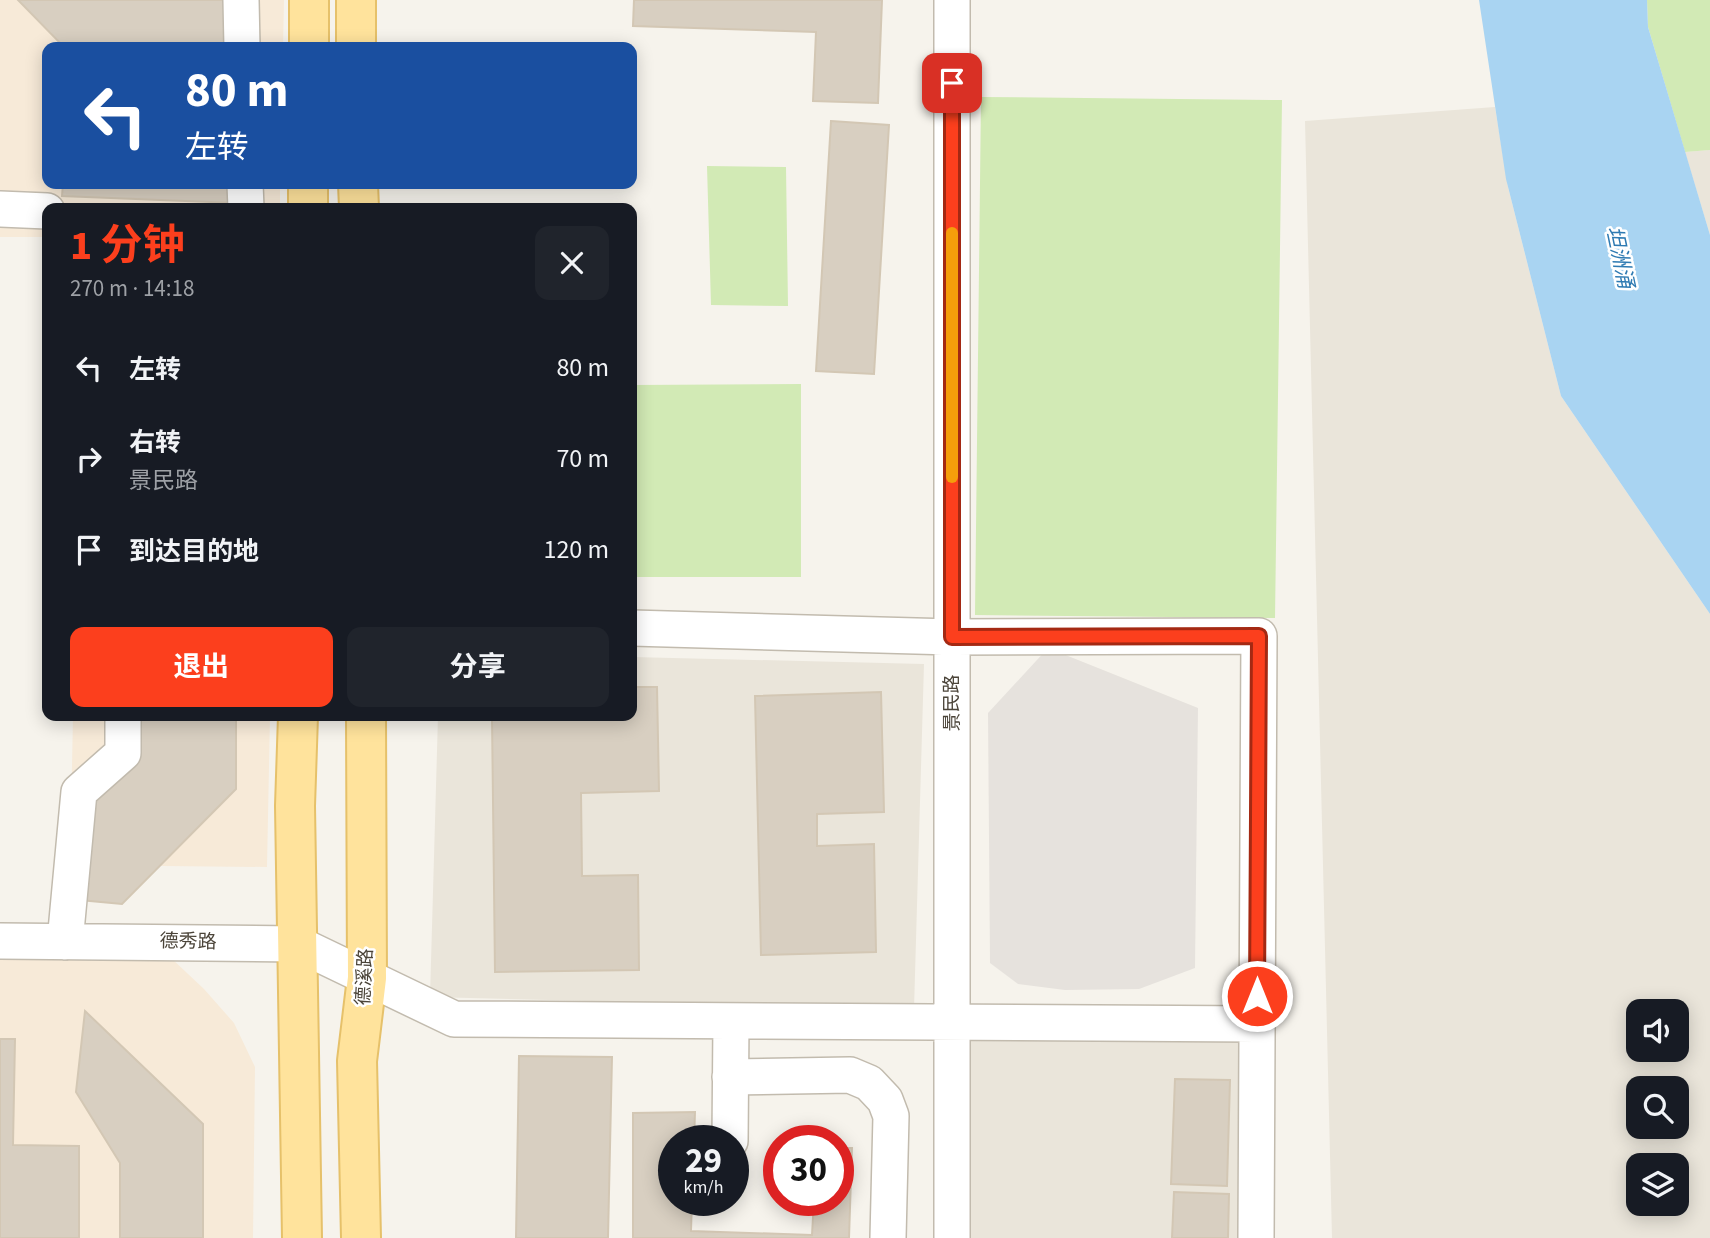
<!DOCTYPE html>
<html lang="zh">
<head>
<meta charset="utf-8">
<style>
	body { margin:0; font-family:"Source Sans 3","Noto Sans SC",sans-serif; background:#20242c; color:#f1f3f6; height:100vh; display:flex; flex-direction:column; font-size:26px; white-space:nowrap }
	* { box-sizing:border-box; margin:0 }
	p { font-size:23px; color:#9ea1a6 }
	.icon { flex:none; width:38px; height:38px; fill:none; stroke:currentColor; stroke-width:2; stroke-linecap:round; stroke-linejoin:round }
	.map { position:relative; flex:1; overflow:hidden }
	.panel { position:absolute; left:42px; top:203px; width:595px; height:518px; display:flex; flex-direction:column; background:#171b24; border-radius:14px; box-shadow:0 4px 18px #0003 }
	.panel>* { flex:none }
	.banner { position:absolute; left:42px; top:42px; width:595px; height:147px; border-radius:14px; box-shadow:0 4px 18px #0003; background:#1a4fa0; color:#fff; overflow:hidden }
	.fabs { position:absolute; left:1626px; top:999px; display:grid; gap:14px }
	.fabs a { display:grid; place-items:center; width:63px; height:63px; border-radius:14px; background:#171b24; box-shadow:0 4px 18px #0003; font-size:35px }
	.speed { position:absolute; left:658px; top:1125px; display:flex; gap:14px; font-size:35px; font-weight:700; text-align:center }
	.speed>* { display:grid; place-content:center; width:91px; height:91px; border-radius:50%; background:#171b24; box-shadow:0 4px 18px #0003; line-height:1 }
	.speed small { font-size:18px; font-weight:400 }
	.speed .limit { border:10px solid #d22; background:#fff; color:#111 }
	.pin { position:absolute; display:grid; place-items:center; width:60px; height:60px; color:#fff; margin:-30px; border-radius:14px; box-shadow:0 4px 10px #0006 }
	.me { position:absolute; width:77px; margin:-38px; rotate:0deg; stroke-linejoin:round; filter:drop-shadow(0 0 5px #0008) }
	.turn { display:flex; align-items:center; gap:24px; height:147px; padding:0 28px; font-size:32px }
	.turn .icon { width:91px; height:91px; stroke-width:2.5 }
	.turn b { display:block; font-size:49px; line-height:60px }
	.round { display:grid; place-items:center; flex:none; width:74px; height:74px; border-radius:14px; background:#20242c }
	.overview { display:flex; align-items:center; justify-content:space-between; height:119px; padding:0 28px }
	h1 { font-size:42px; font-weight:700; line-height:52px; color:#fc3f1d }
	.primary-button { display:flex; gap:14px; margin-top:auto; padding:14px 28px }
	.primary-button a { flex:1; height:80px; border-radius:14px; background:#fc3f1d; color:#fff; font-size:28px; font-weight:700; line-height:80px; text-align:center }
	.primary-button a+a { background:#20242c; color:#f1f3f6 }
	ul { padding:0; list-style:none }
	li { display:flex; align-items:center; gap:21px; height:91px; padding:0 28px }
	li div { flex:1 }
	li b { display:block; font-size:26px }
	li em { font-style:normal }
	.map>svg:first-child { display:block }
	.residential { fill:#eae5da; fill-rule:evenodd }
	.commercial { fill:#f7ead8 }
	.industrial { fill:#e6e2dd }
	.green { fill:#d2eab5 }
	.water { fill:#a9d4f2 }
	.building { fill:#d8cfc1; stroke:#d3c7b4; stroke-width:2 }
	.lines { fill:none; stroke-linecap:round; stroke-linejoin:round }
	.minor-casing { stroke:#c2bbae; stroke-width:38 }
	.major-casing { stroke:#e6c16a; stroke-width:42 }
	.minor { stroke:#fff; stroke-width:35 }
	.major { stroke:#ffe39c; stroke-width:38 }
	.route-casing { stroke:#a42913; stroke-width:18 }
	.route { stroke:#fc3f1d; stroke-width:12 }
	.slow { stroke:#f59e0b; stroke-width:12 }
	.labels { text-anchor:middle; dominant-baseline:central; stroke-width:5; stroke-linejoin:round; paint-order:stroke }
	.street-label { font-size:19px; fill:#4b4439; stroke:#fff }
	.water-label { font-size:21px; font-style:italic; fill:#2e7ab2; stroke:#fff }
</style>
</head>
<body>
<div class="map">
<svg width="1710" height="1238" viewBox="0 0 1710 1238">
	<rect width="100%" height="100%" fill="#f6f3ec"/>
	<path class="residential" d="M1495,107L1508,187L1561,396L1710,614V1238H1332L1305,121ZM1638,1012H1676V1050H1638ZM1638,1088H1676V1127H1638ZM1638,1166H1676V1204H1638Z
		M1710,150V235L1685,152Z
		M632,657L924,664L914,1009L430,997L438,716H632Z
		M953,1024H1257L1256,1238H952Z"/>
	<path class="commercial" d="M0,0H284L283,47H47V184H280V208H47V237H0Z
		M73,716H270L267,867L70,865Z
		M0,941L154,942L204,989L234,1023L255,1067L253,1238H0Z"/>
	<path class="industrial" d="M1048,648L1198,708L1195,968L1139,989L1065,990L1018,984L990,963L988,713Z"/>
	<path class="green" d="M1647,0H1710V150L1685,152L1648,27Z
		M981,97L1282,100L1275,618L975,615Z
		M707,166L786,167L788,306L711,305Z
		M801,384V577H632V385Z"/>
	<path class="water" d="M1479,0H1647L1648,27L1710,235V614L1561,396L1506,179Z"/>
	<path class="building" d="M18,0H234V47H64Z
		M634,0H882L878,103L813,101L816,32L633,26Z
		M831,121L889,125L874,374L816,371Z
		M63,184H234V203L62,196Z
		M632,687H657L659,791L581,793L582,876L638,875L639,970L495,972L492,716H632Z
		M881,692L884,812L817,814V846L874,844L876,952L761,955L755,696Z
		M134,716H236V789L122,904L80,900L87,809Z
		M85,1011L203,1124V1238H120V1163L76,1092Z
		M0,1039H15L13,1145L79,1146V1238H0Z
		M519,1056L612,1057L608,1238H516Z
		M1175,1079L1230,1080L1227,1186L1171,1184Z
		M695,1112L694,1141H674V1200H692L691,1231L812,1235L814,1200H838V1148H852L849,1238H633V1113Z
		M1174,1192L1229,1194L1228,1238H1172Z"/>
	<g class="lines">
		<g class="minor-casing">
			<path id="minor" d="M241,0L242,47
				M245,184L246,208
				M0,209L47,211
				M632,628L952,637L1259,636L1256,1238
				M0,941L298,944L454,1019L1257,1024
				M65,942L79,792L123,753V716
				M730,1077L850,1075L869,1083L885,1100L891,1116L888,1238
				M730,1141L731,1021
				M952,1238V0"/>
		</g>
		<g class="major-casing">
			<path id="major" d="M356,0V47
				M309,47V0
				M358,184L359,208
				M308,208V184
				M298,716L295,806L302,1238
				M361,1238L357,1061L367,978L366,716"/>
		</g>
		<use href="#minor" class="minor"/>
		<use href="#major" class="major"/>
	</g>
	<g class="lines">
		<g class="route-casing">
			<path id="route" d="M952,83V637L1259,636L1257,996"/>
		</g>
		<use href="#route" class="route"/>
		<path class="slow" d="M952,233V477"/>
	</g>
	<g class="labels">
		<g class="street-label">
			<text transform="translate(952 703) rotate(-90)">景民路</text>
			<text transform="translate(188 942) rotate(1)">德秀路</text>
			<text transform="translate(365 977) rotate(-87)">德溪路</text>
		</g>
		<g class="water-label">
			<text transform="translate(1620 257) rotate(78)">坦洲涌</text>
		</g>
	</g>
</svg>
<div class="fabs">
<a><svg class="icon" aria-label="sound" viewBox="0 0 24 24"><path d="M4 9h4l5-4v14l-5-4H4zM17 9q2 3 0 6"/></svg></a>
<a><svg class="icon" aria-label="search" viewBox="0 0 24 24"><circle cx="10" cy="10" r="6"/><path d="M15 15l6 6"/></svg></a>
<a><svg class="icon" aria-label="layers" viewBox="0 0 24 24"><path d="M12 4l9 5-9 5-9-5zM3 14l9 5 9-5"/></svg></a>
</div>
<div class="speed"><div>29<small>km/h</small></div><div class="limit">30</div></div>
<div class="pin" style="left:952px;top:83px;background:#d93025"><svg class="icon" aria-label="arrive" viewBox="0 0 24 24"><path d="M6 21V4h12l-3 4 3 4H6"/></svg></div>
<svg class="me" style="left:1257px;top:996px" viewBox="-20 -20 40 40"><circle r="17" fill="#fc3f1d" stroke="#fff" stroke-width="3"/><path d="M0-11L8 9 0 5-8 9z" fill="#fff"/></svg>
<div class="banner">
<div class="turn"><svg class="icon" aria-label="left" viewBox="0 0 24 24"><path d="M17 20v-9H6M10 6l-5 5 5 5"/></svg><div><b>80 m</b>左转</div></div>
</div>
<section class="panel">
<div class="overview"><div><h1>1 分钟</h1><p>270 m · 14:18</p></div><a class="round"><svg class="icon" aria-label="close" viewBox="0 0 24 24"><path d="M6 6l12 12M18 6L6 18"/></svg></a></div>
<ul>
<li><svg class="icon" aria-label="left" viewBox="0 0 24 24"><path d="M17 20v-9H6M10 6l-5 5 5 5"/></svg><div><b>左转</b></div><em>80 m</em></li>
<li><svg class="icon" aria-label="right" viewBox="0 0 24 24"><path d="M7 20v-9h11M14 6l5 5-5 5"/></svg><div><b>右转</b><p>景民路</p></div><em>70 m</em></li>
<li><svg class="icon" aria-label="arrive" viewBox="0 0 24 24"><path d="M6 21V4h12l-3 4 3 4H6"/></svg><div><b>到达目的地</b></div><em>120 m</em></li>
</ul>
<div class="primary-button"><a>退出</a><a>分享</a></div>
</section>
</div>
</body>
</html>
